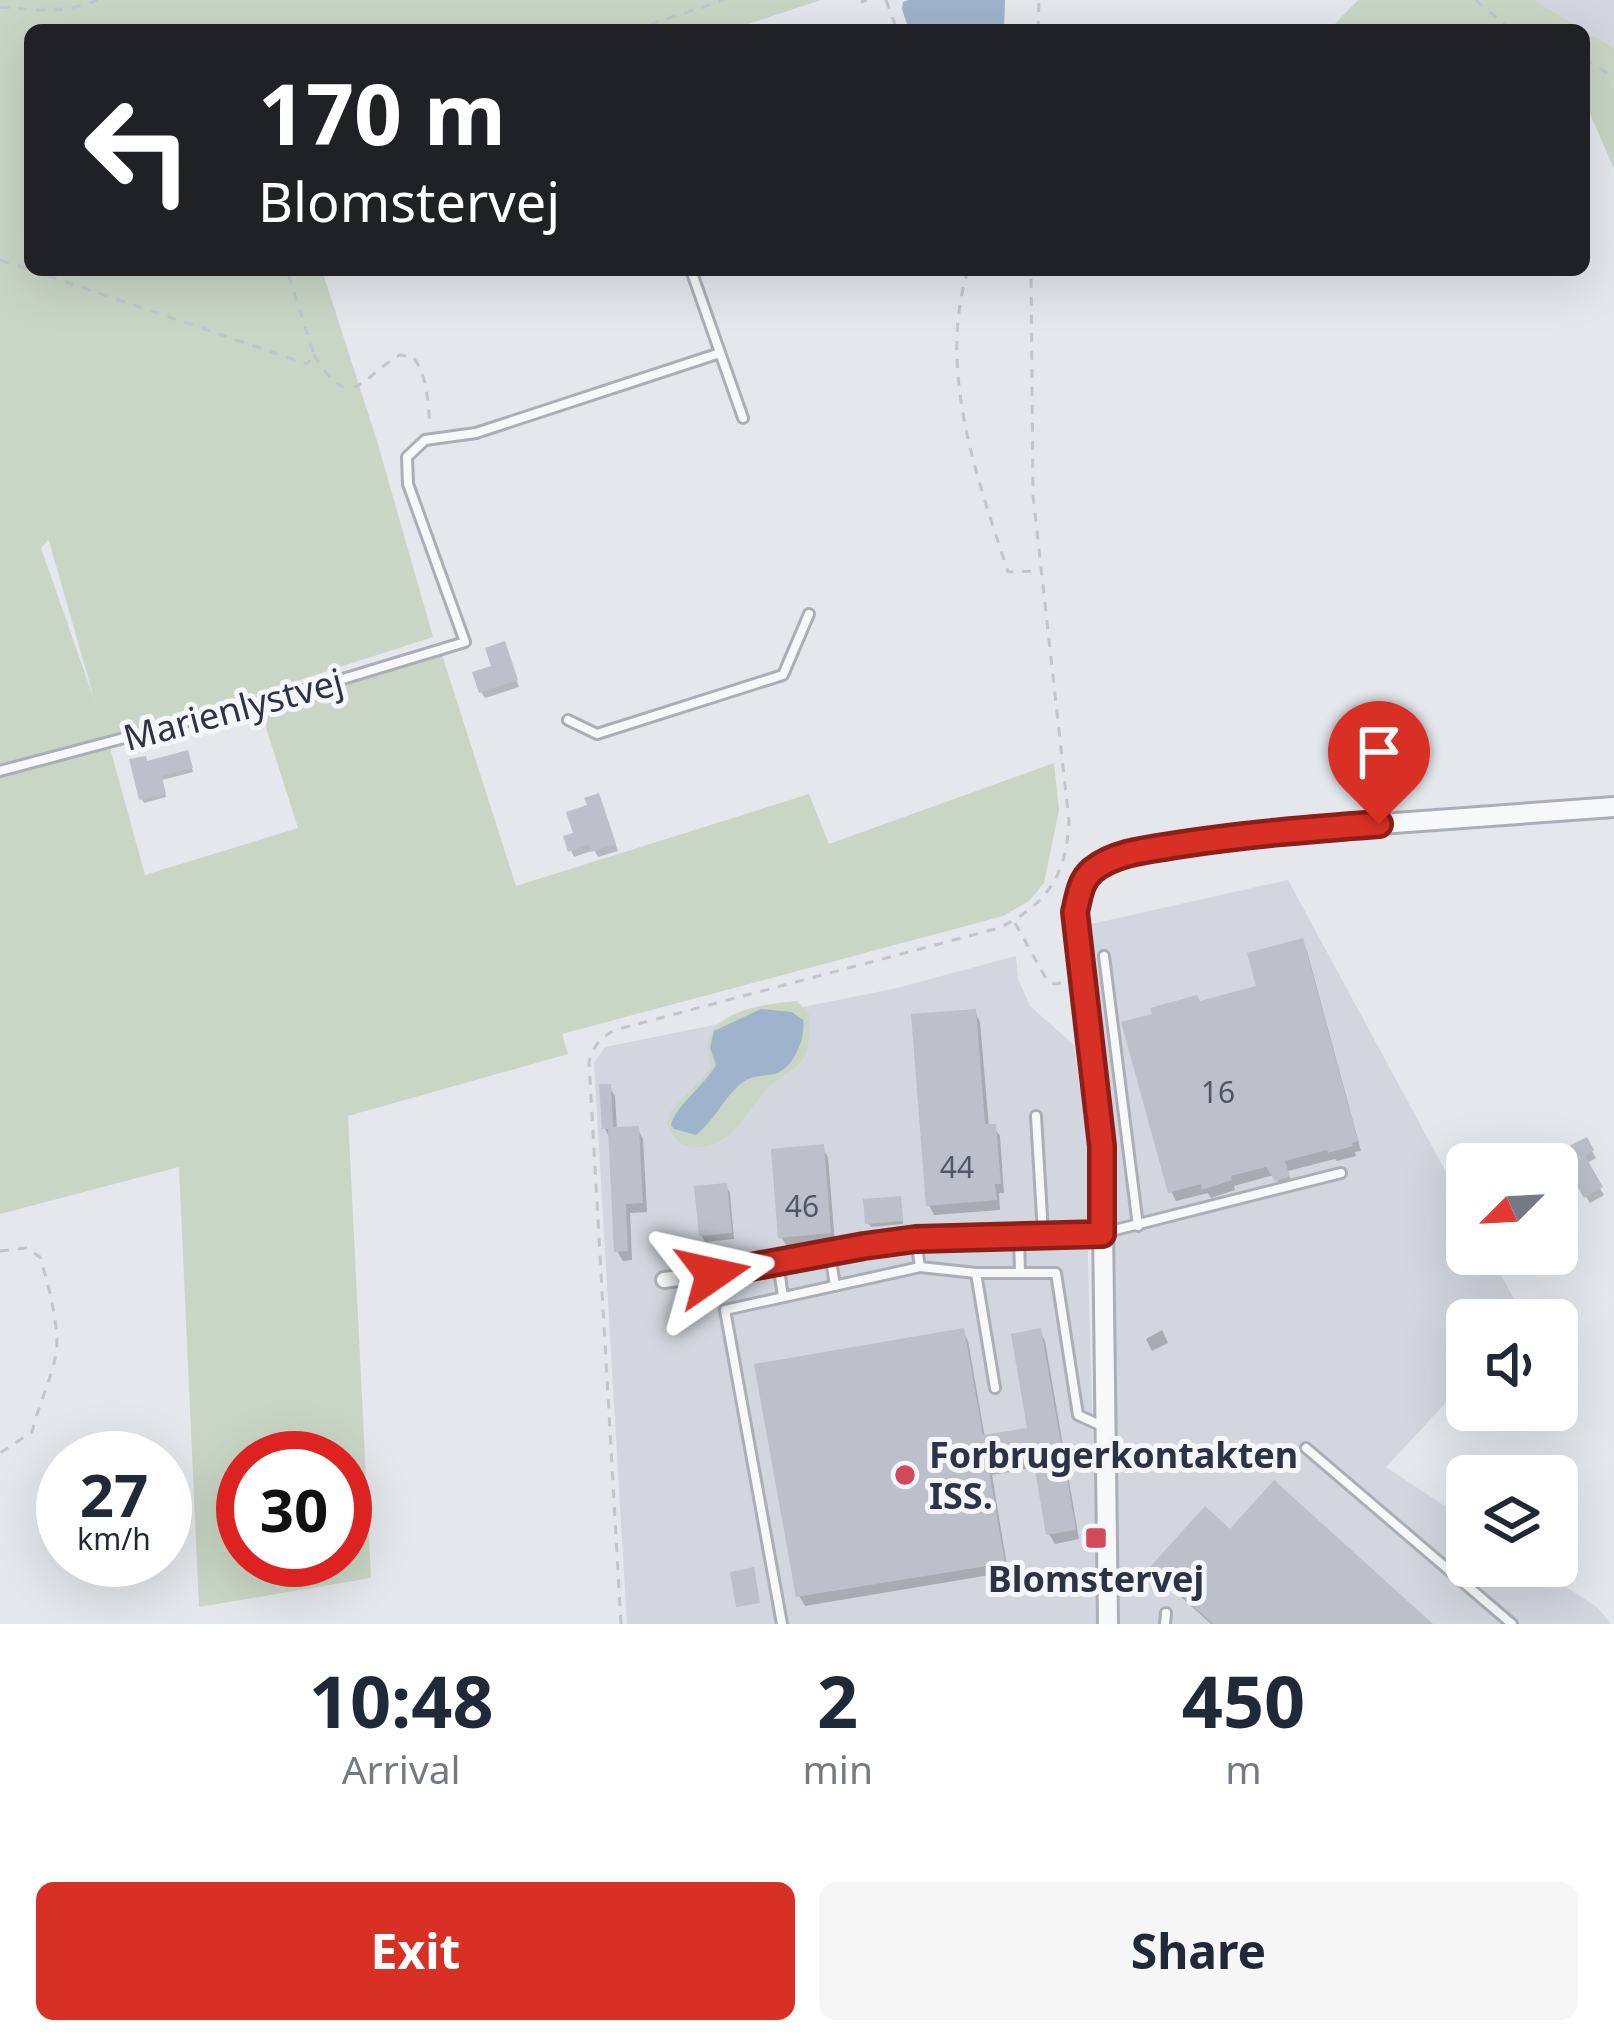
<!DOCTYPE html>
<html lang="en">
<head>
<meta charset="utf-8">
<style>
	body { margin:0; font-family:"Noto Sans",sans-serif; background:#f6f6f7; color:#1f2937; height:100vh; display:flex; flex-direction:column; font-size:45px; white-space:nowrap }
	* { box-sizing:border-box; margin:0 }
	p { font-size:39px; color:#747a83 }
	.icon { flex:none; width:66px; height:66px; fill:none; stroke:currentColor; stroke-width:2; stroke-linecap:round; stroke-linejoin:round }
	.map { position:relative; height:1624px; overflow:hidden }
	.sheet { display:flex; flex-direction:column; background:#fff; flex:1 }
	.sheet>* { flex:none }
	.hud { position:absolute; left:24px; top:24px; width:1566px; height:252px; border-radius:18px; box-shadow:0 12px 48px #0002; background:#202124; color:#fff; overflow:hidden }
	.needle { width:78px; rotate:246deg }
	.controls { position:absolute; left:1446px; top:1143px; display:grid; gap:24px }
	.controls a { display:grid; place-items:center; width:132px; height:132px; border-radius:18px; background:#fff; box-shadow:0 12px 48px #0002; font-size:60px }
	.speed { position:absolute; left:36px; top:1431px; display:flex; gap:24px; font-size:60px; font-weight:700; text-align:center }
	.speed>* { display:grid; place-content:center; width:156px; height:156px; border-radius:50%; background:#fff; box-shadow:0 12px 48px #0002; line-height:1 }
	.speed small { font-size:30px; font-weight:400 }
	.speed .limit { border:18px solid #d22; background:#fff; color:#111 }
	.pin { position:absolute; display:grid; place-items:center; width:102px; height:102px; color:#fff; margin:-123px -51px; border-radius:50% 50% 50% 0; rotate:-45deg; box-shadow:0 0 12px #0007 }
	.pin .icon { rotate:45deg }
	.me { position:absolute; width:132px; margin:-66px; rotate:79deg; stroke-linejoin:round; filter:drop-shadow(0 0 9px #0008) }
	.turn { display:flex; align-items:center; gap:42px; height:252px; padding:0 36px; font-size:54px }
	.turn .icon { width:156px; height:156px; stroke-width:2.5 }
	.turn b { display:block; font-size:84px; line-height:102px }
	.eta { display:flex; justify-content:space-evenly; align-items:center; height:204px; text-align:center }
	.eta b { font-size:72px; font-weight:700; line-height:84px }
	.cta { display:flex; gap:24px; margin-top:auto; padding:24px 36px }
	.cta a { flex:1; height:138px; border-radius:18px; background:#d93025; color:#fff; font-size:48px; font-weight:700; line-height:138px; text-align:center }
	.cta a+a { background:#f6f6f7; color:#1f2937 }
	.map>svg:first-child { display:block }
	.built { fill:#d2d6de }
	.green { fill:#c9d6c5; fill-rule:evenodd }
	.water { fill:#9fb4cc }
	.shadow { fill:#0003 }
	.building { fill:#bbc0ca }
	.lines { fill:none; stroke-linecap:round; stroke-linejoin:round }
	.service-casing { stroke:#a9aeb7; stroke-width:14 }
	.minor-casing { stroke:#a9aeb7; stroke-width:20 }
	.tertiary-casing { stroke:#a9aeb7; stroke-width:24 }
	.path { stroke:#c2c5cb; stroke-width:3; stroke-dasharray:9 9; stroke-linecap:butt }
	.service { stroke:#f7f8fa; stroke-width:8 }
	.minor { stroke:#f7f8fa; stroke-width:14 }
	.tertiary { stroke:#f7f8fa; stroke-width:18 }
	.route-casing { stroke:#8d1f18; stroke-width:30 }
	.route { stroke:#d93025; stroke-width:21 }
	.poi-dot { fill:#d1495b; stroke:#f4f6f9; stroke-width:4.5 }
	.labels { text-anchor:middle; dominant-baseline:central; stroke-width:10; stroke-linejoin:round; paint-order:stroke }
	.number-label { font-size:30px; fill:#4f5766 }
	.street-label { font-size:36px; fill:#2b3445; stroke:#f4f6f9 }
	.poi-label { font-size:36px; font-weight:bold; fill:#2b3445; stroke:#f4f6f9; text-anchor:start }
</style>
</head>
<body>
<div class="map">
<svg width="1614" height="1624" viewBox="0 0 1614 1624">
	<rect width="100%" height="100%" fill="#e4e7ec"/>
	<path class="built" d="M1534,0H1614V48Z
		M1288,880L1467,1211V1254H1490L1525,1320H1467V1380L1386,1467L1467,1521V1566H1535L1598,1608L1611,1624H1120L1112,1145L1087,925Z
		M1016,956L1018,979L1030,1006L1074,1045L1088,1152V1261L1098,1624H627L594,1063L605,1047L897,988Z"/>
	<path class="green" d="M0,0H821L730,30H30V270H322L377,441L433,637L256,694L107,737L145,875L298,828L261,712L442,655L516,886L809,794L829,844L1054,763L1059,810L1044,883L1029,901L1003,916L562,1034L568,1054L348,1116L371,1578L199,1607L179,1167L0,1214ZM48,540L49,541L95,702L41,548ZM243,1458H345V1560H243Z
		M1358,0H1534L1584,30H1344L1333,26Z
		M1584,30L1614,48V169L1584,100Z
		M797,1001L809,1014C809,1026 810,1041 806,1053C801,1069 783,1074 771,1085C747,1107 737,1143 701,1147C690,1148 683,1147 675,1138C667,1129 667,1123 670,1112L710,1070C711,1060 707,1050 709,1040C714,1010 772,1003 797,1001Z"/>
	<path class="water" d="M909,0H1005L1004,30H909L902,9L903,2Z
		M761,1009L792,1012L803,1020C806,1037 794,1069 774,1074C760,1077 751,1075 739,1085C722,1101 714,1121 696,1135L674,1129L671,1125C676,1105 704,1086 716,1065L710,1048L714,1031Z"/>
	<path class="shadow" d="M507,651L519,687L485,698L481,692Z
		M189,757L193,772L162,780L166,797L144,803L142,799L147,764Z
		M602,803L618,851L598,857L594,850L574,857L571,850L577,835Z
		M1302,941L1307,951L1361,1151L1355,1152L1356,1156L1337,1161L1335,1159L1288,1171L1293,1187L1283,1190L1274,1175L1234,1186L1235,1190L1211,1198L1208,1193L1176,1201L1171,1191L1199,1004L1259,988Z
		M975,1012L980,1022L989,1127H994L1000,1136L1004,1193H999L1000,1210L934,1215L929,1205Z
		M609,1087L615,1096L617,1130L638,1129L643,1139L647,1212L630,1213L632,1260L623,1261L617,1251L611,1140L605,1129Z
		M1586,1141L1596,1158L1586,1164L1604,1195L1590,1203L1561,1153Z
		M822,1148L828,1157L835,1243L787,1246L781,1237Z
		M726,1186L730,1193L734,1239L705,1242L701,1235Z
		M901,1203L903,1224L871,1227L868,1223Z
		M1162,1330L1168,1343L1152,1351L1146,1339Z
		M963,1331L968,1341L985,1438L1031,1430L1040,1332L1045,1341L1079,1539L1055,1544L1049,1534L1037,1467L992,1475L1008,1572L805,1606L799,1596Z
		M1231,1533L1428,1624H1211L1159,1577L1153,1567Z"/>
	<path class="building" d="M505,641L518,680L479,693L472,672L491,666L485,648Z
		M188,750L193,768L162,776L166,794L139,800L129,759L146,756L147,761Z
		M599,793L616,844L591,852L589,844L568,852L563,836L573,833L566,812L587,805L584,798Z
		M1303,938L1358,1141L1352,1143L1353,1146L1328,1153L1327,1150L1285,1161L1290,1177L1275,1181L1266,1167L1231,1176L1232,1180L1202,1190L1201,1184L1168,1193L1121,1022L1152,1014L1150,1008L1197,995L1200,1001L1256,986L1247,953Z
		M976,1009L985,1124H996L1001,1184H995L997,1200L926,1206L911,1014Z
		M599,1084H611L613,1127L639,1126L643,1203L626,1204L628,1251L614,1252L608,1129H602Z
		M1587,1137L1594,1150L1585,1156L1603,1187L1584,1198L1557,1152Z
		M824,1144L831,1233L778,1238L771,1149Z
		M727,1183L732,1233L699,1236L694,1186Z
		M901,1196L903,1221L865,1224L863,1199Z
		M964,1328L983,1435L1027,1428L1011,1334L1041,1328L1076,1530L1046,1535L1033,1458L988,1465L1005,1563L796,1597L754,1364Z
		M1274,1480L1433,1624H1213L1150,1567L1205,1506L1230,1529Z
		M754,1567L760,1603L736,1607L730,1572Z"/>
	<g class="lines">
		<g class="service-casing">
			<path id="service" d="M691,270L743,418
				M568,720L597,734L783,675L809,614
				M0,771L323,685L465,642L408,484L407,457L425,440L476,433L720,353
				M1104,956L1138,1226
				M1036,1116L1043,1233
				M1103,1233L1341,1173
				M1019,1235L1020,1273
				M916,1239L920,1267
				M830,1254L835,1286
				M778,1262L783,1297
				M976,1273L995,1388
				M1306,1448L1512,1624
				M782,1624L725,1310L920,1267L976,1273H1056L1078,1415L1102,1426
				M1165,1624L1166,1613"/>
		</g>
		<g class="minor-casing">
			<path id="minor" d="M664,1280C731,1272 796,1256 863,1246C941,1233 1023,1235 1102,1234"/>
		</g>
		<g class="tertiary-casing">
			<path id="tertiary" d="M1108,1624L1102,1146L1075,912L1082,884L1090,872L1111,859L1154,849L1257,833L1614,807"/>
		</g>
		<path class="path" d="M886,0L897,30
			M1476,0L1511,30
			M861,2L867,0
			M0,7C38,10 62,14 98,0
			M633,30L724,0
			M1038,30L1039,0
			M1584,59L1614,77
			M0,260L28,269
			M31,270L307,364L314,355L287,270
			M968,270C937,370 977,477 1008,572L1040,571
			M314,355C352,416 359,378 400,355L413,357C428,376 428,404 430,427
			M1015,923L1048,982L1055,984L1066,982
			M0,1251L26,1248L40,1257C48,1283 62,1334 55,1359C49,1384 38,1407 32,1432L0,1453
			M621,1624L589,1062C594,1045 600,1038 615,1030L999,928C1047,905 1067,874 1069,821L1033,495L1031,270"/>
		<use href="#service" class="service"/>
		<use href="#minor" class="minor"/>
		<use href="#tertiary" class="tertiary"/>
	</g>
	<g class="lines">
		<g class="route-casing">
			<path id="route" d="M713,1274L864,1246L916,1239L1102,1234V1146L1075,912C1079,896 1080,881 1093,870C1117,851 1154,849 1183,844C1248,834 1313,829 1379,824"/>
		</g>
		<use href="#route" class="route"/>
	</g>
	<g class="poi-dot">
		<circle cx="905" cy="1475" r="12"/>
		<rect x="1084" y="1526" width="24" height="24" rx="6"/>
	</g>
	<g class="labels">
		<g class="number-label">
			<text x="1218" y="1091">16</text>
			<text x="957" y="1166">44</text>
			<text x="802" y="1205">46</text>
		</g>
		<g class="street-label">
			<text transform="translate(233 709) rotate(-15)">Marienlystvej</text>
		</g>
		<g class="poi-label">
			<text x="929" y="1454">Forbrugerkontakten<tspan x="929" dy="41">ISS.</tspan></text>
			<text x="1096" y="1578" text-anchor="middle">Blomstervej</text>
		</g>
	</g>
</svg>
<div class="controls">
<a><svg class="needle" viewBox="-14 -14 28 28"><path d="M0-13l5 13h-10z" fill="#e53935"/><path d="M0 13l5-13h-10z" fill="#747a83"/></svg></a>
<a><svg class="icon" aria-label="sound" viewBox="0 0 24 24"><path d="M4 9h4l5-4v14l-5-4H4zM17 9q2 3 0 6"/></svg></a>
<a><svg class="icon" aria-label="layers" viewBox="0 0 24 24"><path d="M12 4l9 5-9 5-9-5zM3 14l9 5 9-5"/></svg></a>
</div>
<div class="speed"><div>27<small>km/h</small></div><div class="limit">30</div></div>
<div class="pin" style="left:1379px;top:824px;background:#d93025"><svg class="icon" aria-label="arrive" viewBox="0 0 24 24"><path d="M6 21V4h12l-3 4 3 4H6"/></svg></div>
<svg class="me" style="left:713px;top:1274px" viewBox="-20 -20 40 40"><path d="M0-17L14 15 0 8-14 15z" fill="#d93025" stroke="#fff" stroke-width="4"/></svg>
<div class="hud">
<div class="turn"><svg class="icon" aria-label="left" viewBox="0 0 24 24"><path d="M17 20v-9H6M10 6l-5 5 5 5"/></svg><div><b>170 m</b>Blomstervej</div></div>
</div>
</div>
<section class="sheet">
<div class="eta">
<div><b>10:48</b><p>Arrival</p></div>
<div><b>2</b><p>min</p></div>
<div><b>450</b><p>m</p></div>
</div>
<div class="cta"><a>Exit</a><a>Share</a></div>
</section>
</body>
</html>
